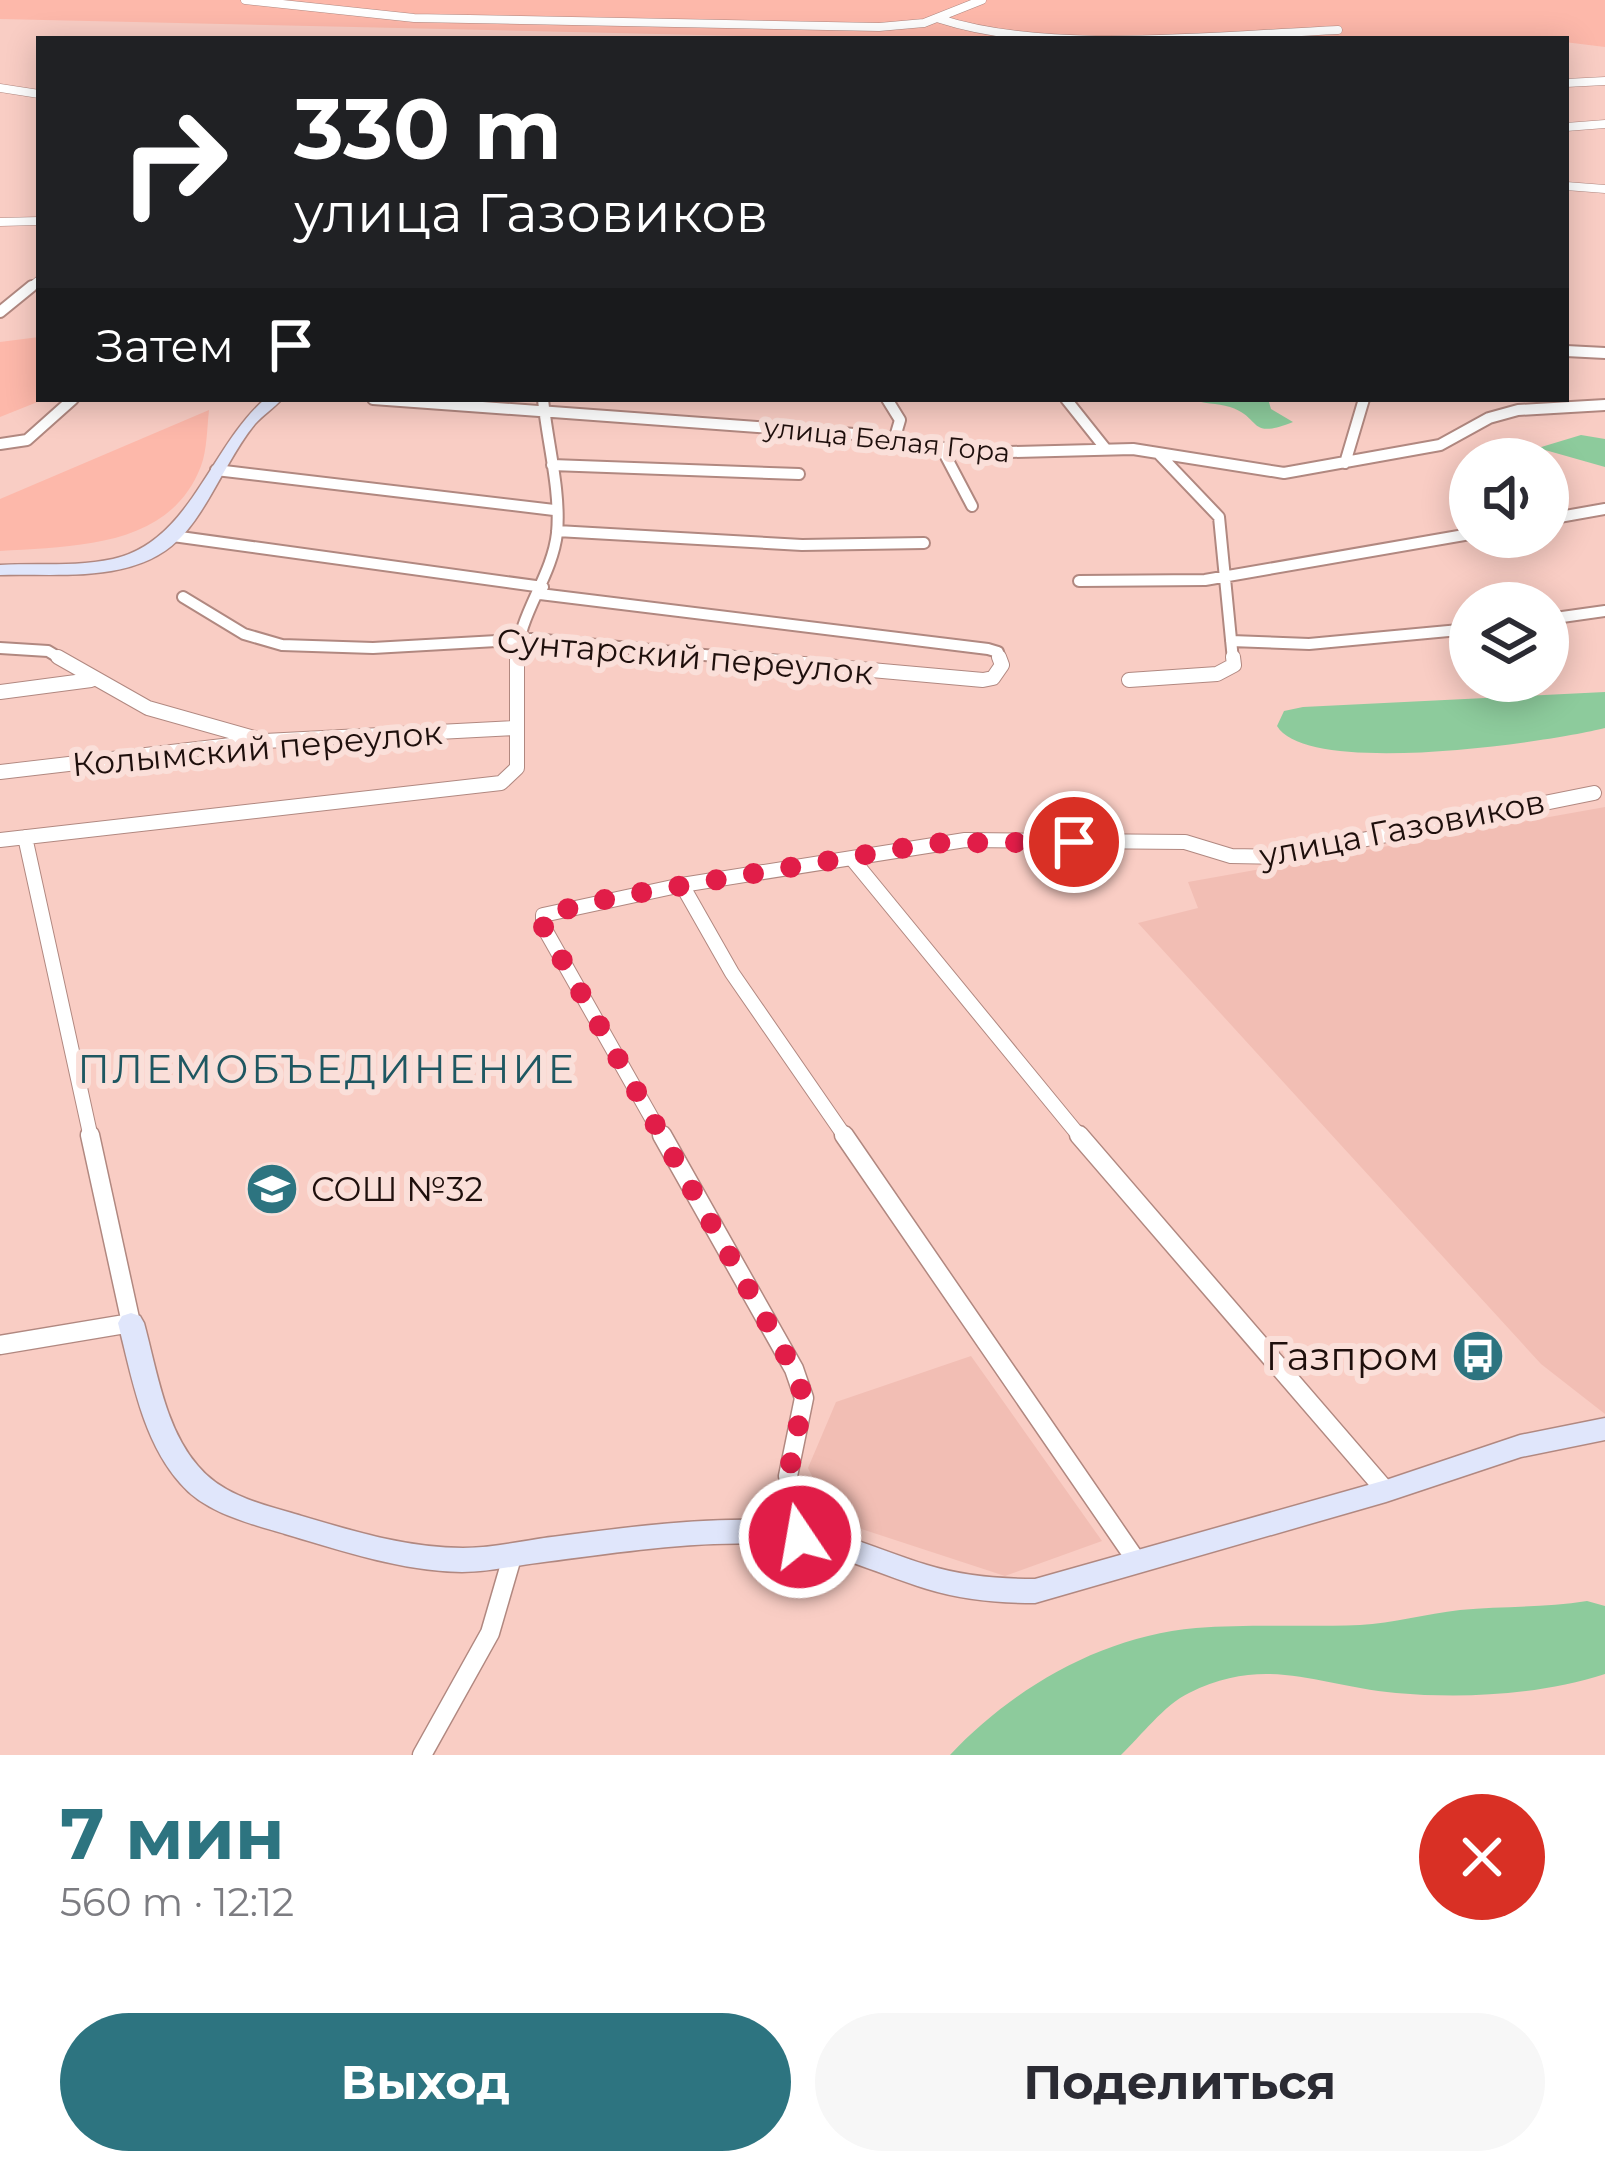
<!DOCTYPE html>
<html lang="ru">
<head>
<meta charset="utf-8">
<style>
	body { margin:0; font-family:Montserrat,sans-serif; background:#f7f7f7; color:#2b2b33; height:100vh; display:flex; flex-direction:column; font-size:45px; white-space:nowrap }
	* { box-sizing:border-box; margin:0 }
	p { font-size:39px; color:#7c7c81 }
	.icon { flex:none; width:66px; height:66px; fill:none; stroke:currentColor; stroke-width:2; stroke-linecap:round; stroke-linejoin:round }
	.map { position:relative; height:1755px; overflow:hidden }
	.details { display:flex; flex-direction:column; background:#fff; flex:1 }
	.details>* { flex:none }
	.top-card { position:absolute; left:36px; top:36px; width:1533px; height:366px; border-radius:0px; box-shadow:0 6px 30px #0003; background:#202124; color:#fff; overflow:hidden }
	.controls { position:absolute; left:1449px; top:438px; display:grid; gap:24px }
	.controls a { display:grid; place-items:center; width:120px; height:120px; border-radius:50%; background:#fff; box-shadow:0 6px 30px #0003; font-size:60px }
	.pin { position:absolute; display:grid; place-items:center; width:102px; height:102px; color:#fff; margin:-51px; border:6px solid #fff; border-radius:50%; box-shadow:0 3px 12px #0007 }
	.me { position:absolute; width:132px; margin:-66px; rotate:348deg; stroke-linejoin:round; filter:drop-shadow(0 0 9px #0008) }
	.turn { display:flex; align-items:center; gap:42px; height:252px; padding:0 60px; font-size:54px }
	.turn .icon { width:156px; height:156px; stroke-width:2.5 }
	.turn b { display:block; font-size:84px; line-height:102px }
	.then { display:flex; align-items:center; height:114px; padding:0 60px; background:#0003; gap:24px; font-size:45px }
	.round { display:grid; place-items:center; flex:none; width:126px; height:126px; border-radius:63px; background:#f7f7f7 }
	.overview { display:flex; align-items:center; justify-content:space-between; height:204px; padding:0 60px }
	h1 { font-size:72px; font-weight:700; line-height:90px; color:#2d7480 }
	.primary-button { display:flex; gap:24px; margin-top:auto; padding:24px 60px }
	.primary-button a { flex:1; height:138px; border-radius:72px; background:#2d7480; color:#fff; font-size:48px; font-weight:700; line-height:138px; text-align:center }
	.primary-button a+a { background:#f7f7f7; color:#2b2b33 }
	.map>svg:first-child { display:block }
	.built { fill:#f2beb4 }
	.green { fill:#fdb8aa }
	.water { fill:#8dcb9c }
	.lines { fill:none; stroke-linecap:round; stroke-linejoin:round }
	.street-far3-casing { stroke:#b18880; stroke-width:9 }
	.street-far2-casing { stroke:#b18880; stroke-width:14 }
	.street-far1-casing { stroke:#b18880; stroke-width:16 }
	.street-casing { stroke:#b18880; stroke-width:21 }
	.secondary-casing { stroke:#b18880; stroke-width:3 }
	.street-far3 { stroke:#fff; stroke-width:8 }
	.street-far2 { stroke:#fff; stroke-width:10 }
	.street-far1 { stroke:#fff; stroke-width:14 }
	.street { stroke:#fff; stroke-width:18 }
	.secondary { fill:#e0e6fb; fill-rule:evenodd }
	.route { stroke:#e11d48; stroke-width:21; stroke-dasharray:0 37.8 }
	.labels { text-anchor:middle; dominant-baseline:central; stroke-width:12; stroke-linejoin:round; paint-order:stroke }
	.far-street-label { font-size:27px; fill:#1e0f0c; stroke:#fadfd9 }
	.street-label { font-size:33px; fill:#1e0f0c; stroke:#fadfd9 }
	.poi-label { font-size:33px; fill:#1e0f0c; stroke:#fadfd9; text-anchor:start }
	.quarter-label { font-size:39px; letter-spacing:3px; fill:#1e5761; stroke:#fadfd9 }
	.near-poi-label { font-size:39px; fill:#1e0f0c; stroke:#fadfd9; text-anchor:end }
</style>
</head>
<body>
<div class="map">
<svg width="1605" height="1755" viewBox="0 0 1605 1755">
	<rect width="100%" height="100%" fill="#f9cdc4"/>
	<path class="built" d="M1605,807V1414L1541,1364L1138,923L1198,908L1188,882Z
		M971,1356L1102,1541L1005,1576L834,1520L808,1468L836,1402Z"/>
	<path class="green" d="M0,0H1605V47L1517,36L878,39L0,19Z
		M39,337V399H45L0,417V342Z
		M209,410C207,428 207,450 201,466C170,548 75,546 0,551V499Z"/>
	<path class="water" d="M1190,399H1268L1271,409L1293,422C1247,440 1263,418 1230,407C1217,403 1203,404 1190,399Z
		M1581,435L1605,439V467L1538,448Z
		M1605,692V728C1550,742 1308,778 1277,726L1284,711L1303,707Z
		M1587,1601L1605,1606V1674C1540,1695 1464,1699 1396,1693C1318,1686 1267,1654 1189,1693C1164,1705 1141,1736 1121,1755H950C1013,1688 1102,1636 1196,1628C1250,1624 1306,1627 1360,1625C1393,1623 1426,1614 1460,1610C1502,1606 1544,1608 1587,1601Z"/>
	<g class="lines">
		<g class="street-far3-casing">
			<path id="street-far3" d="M245,0L414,18L879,27L924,23L982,0
				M940,19C1051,55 1220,35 1338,30
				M1566,83L1605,81
				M0,88L39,94
				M1566,127L1605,124
				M1566,186L1605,189
				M0,222L39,221
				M28,289L39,280"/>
		</g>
		<g class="street-far2-casing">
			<path id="street-far2" d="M0,312L32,286
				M1566,351L1605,353
				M373,399L868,435L972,453L1133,449L1284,473L1440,445L1489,418L1518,410L1605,405
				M887,399L900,420L895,437
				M1066,399L1105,448
				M0,444L27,440L73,399
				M942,449L972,506
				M1158,453L1219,517L1233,660
				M1345,463L1364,399
				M552,465L799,474
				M216,470L554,510
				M1548,519L1605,509
				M557,531L802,545L924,543
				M173,536L543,587
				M1079,581L1205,580L1470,534
				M540,594L988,649L998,652L1000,660
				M183,597L244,634L282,645L373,648L533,639L758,660
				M1548,619L1605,611
				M1231,641L1309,644L1470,629
				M0,648L48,651L63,660
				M517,660C517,616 552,578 557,533C561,491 547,441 543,399"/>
		</g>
		<g class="street-far1-casing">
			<path id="street-far1" d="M58,657L148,708L265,741
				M725,657L983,680L993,678L1002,665L999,657
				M1129,680L1217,674L1234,665L1233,657
				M0,692L91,680
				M0,772L265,741L515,728
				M25,837L91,1138
				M0,840L501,783L517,768V657
				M853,860L1081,1138
				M682,885L732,973L846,1138
				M663,1138L543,926V915L682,885L965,840L1185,842L1231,856L1278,857L1594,793"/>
		</g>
		<g class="street-casing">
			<path id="street" d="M662,1135L794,1369L804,1398L788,1476L800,1537
				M844,1135L1138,1563
				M1079,1135L1386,1491
				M0,1345L131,1323L90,1135
				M422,1755L490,1633L513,1554"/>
		</g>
		<g class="secondary-casing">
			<path id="secondary" d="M265,399H282C274,408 263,415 255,424C228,456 207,513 178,540C134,584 56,573 0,575V565C37,563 76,567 113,559C190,542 210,447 265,399Z
				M131,1313L140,1316L144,1323C157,1371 165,1428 198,1466C222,1495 261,1504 295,1514C350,1530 405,1548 463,1548C491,1548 517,1542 544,1538C615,1529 690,1518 762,1520C821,1522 872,1548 927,1565C963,1576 998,1579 1035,1579L1386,1480L1520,1435L1605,1418V1440L1521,1457L1386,1502L1035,1603C998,1603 963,1600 927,1589C872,1572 821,1545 761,1544C690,1541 615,1553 544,1562C517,1565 490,1572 462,1572C401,1571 343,1551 285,1534C249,1523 205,1513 180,1483C142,1440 132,1377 118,1323L122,1316Z"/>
		</g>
		<use href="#street-far3" class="street-far3"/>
		<use href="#street-far2" class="street-far2"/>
		<use href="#street-far1" class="street-far1"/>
		<use href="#street" class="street"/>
		<use href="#secondary" class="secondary"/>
	</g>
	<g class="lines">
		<path class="route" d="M800,1537L788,1476L804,1398L794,1370L543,926V915L615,897L934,843L1074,842"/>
	</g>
	<defs>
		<g id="school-disc" transform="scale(2.7)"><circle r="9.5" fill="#2d7480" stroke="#fadfd9"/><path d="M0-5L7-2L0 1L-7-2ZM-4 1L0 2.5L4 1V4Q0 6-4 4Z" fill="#fff"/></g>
		<g id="bus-disc" transform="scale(2.7)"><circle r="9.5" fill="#2d7480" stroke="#fadfd9"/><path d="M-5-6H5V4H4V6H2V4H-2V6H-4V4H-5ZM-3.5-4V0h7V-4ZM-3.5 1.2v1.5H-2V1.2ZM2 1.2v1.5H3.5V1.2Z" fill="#fff"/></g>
	</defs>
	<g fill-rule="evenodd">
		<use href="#school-disc" x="272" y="1189"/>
		<use href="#bus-disc" x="1478" y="1356"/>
	</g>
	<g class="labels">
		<g class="far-street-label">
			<text transform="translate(887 440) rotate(6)">улица Белая Гора</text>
		</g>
		<g class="street-label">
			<text transform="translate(685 656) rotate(5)">Сунтарский переулок</text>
			<text transform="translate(257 748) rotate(-5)">Колымский переулок</text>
			<text transform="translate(1402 828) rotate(-11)">улица Газовиков</text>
		</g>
		<g class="poi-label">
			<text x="311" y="1189">СОШ №32</text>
		</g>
		<g class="quarter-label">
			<text x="327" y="1069">ПЛЕМОБЪЕДИНЕНИЕ</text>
		</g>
		<g class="near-poi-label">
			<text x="1439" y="1356">Газпром</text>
		</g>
	</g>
</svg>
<div class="controls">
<a><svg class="icon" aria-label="sound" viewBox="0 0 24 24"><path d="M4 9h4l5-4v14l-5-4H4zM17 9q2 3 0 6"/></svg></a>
<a><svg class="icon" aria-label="layers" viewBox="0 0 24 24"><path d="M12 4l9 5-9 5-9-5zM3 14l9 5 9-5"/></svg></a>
</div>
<div class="pin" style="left:1074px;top:842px;background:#d93025"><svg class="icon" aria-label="arrive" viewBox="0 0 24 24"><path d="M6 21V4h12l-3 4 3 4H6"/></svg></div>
<svg class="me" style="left:800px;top:1537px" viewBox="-20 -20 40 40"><circle r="17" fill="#e11d48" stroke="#fff" stroke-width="3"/><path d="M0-11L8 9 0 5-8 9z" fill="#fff"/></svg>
<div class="top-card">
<div class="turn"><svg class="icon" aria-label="right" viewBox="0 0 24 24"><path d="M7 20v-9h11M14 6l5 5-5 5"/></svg><div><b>330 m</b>улица Газовиков</div></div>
<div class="then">Затем<svg class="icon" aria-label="arrive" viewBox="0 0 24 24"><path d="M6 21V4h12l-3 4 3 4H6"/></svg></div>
</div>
</div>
<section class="details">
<div class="overview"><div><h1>7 мин</h1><p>560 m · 12:12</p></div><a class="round" style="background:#d93025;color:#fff"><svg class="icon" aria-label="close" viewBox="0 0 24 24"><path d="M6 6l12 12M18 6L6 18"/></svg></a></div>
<div class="primary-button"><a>Выход</a><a>Поделиться</a></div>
</section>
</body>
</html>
